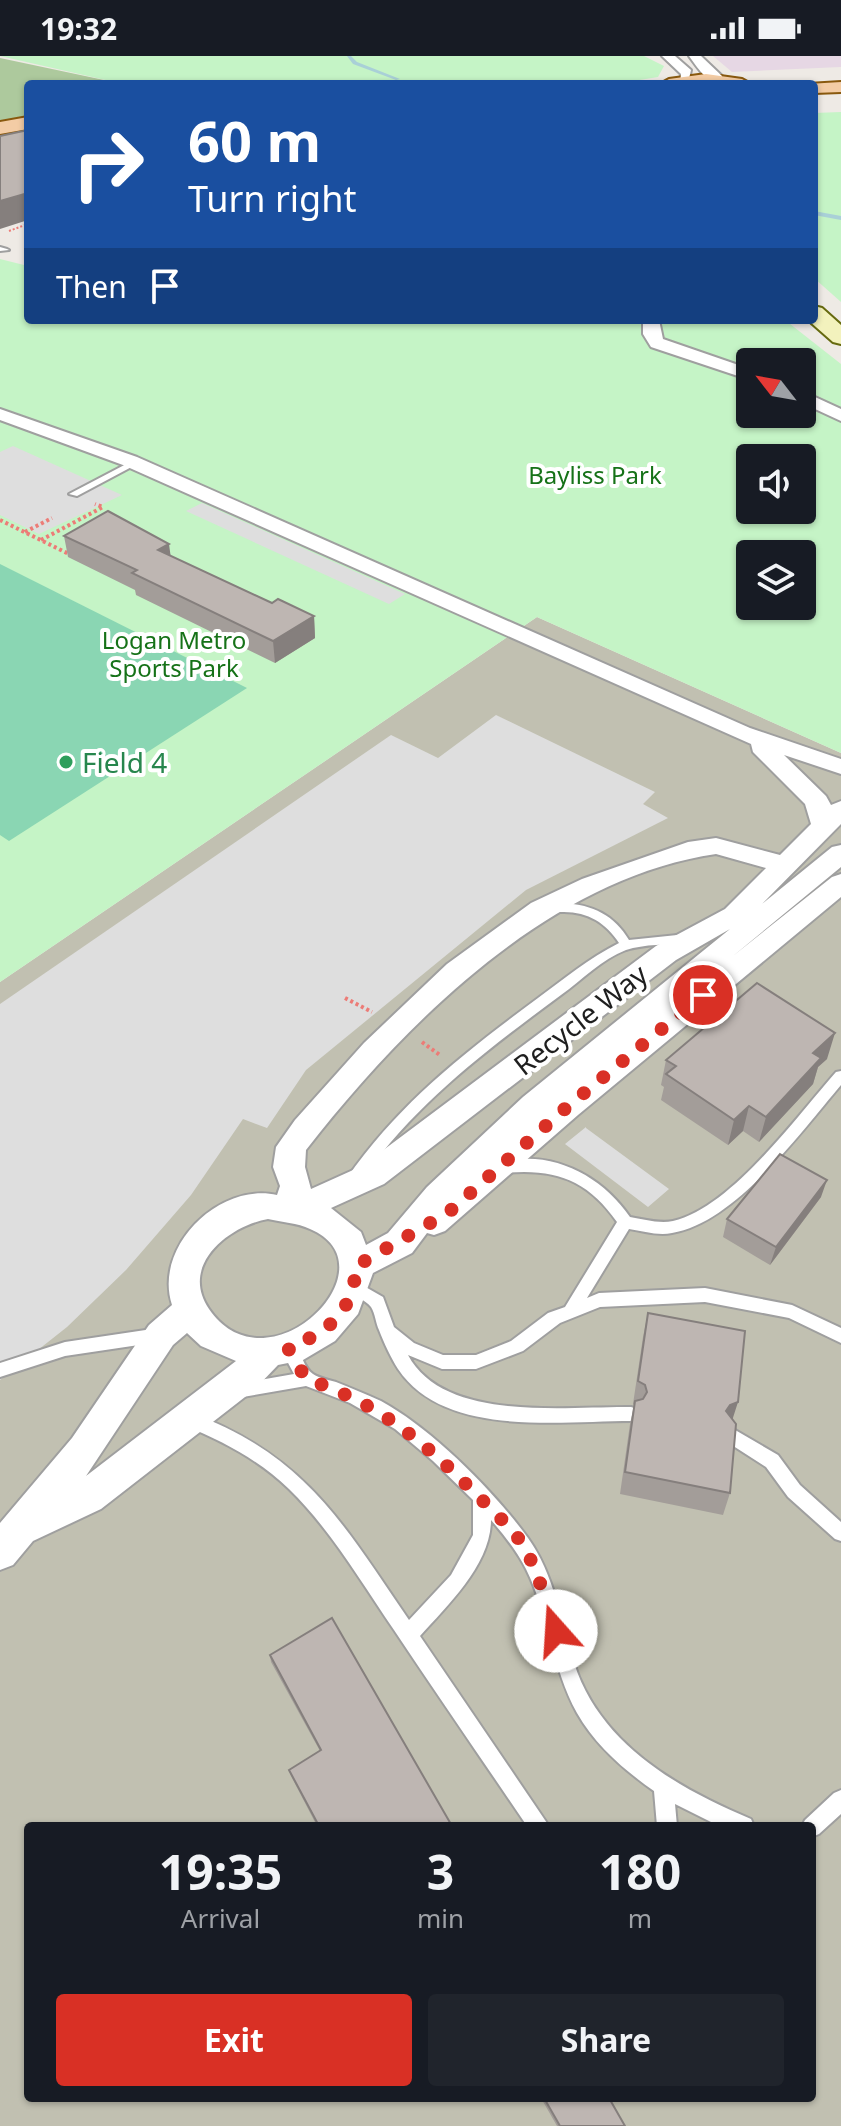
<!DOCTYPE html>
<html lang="en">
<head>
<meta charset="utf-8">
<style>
	body { margin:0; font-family:"Noto Sans",sans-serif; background:#20242c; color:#f1f3f6; height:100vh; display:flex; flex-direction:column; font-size:30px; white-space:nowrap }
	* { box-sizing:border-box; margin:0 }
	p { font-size:26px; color:#9ea1a6 }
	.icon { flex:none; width:44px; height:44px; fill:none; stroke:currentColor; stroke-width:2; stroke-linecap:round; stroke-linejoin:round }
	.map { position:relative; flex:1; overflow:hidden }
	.sheet { position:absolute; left:24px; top:1766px; width:792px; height:280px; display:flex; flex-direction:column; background:#171b24; border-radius:8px; box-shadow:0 2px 6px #0004 }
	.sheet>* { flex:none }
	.hud { position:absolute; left:24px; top:24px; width:794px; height:244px; border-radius:8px; box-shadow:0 2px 6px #0004; background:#1a4fa0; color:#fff; overflow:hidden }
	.needle { width:52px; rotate:301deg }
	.tools { position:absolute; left:736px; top:292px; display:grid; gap:16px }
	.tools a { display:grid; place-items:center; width:80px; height:80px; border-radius:8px; background:#171b24; box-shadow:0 2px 6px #0004; font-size:40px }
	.pin { position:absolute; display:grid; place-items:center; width:68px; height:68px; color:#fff; margin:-34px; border:4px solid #fff; border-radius:50%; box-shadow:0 2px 8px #0007 }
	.me { position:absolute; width:88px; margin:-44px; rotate:341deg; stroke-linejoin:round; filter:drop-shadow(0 0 6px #0008) }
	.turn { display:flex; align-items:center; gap:28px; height:168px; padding:0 32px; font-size:36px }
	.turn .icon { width:104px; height:104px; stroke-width:2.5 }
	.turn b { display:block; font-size:56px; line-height:68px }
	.then { display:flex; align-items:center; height:76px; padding:0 32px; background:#0003; gap:16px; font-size:30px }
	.eta { display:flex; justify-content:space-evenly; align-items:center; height:136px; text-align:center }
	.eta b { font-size:48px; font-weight:700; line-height:56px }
	.action { display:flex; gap:16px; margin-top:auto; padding:16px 32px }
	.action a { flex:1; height:92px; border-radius:8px; background:#d93025; color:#fff; font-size:32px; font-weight:700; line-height:92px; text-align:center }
	.action a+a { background:#20242c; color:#f1f3f6 }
	.status { display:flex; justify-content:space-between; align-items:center; height:56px; padding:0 40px; background:#171b24; direction:ltr }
	.status svg { height:22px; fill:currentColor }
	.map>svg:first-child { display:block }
	.industrial { fill:#e6d7e4 }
	.construction { fill:#c1c0b1; fill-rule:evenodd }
	.forest { fill:#adc99d }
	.park { fill:#c5f4c6; fill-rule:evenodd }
	.pitch { fill:#8ad6b3 }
	.parking { fill:#dedede }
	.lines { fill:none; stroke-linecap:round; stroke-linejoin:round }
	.stream { fill:#a9d0d7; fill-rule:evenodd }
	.lane-casing { stroke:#9f9f9f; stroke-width:4 }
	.street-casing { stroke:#9f9f9f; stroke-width:4 }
	.secondary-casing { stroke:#666a0f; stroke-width:4 }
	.primary-casing { stroke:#89590e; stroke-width:4 }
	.path-far1 { stroke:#ec7c77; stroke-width:2; stroke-dasharray:2 2; stroke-linecap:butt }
	.path { stroke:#ec7c77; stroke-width:4; stroke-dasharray:3 3; stroke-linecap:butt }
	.lane { fill:#fff; fill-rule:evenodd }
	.street { fill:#fff; fill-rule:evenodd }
	.secondary { fill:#f3f2bd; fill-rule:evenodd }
	.primary { fill:#f3cca5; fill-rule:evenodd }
	.wall { fill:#a39d99 }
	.shaded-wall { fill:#857f7d }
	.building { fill:#beb6b2; stroke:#857f7d; stroke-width:2 }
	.route { stroke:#d93025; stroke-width:14; stroke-dasharray:0 25.2 }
	.leisure-dot { fill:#2e9e5b; stroke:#fff; stroke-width:3 }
	.labels { text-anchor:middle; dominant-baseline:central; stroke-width:8; stroke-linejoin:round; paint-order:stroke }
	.far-park-label { font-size:24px; fill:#167218; stroke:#fff }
	.leisure-label { font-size:28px; fill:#27864d; stroke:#fff; text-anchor:start }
	.street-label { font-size:28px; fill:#1e1e1e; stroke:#fff }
</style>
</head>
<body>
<div class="status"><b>19:32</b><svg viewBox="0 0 49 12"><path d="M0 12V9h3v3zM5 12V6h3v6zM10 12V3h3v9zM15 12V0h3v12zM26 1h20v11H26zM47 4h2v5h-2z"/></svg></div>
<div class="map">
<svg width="841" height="2070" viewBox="0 0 841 2070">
	<rect width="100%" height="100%" fill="#eeeae5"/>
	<path class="industrial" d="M713,0H841V11L732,16Z"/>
	<path class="construction" d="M537,561L841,697V2070H0V926ZM28,1770H812V2042H28Z"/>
	<path class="forest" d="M0,2L123,28H28V61L0,65Z"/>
	<path class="park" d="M0,0H644L664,10L658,21L633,25L123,28Z
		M841,56V246L814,222V57Z
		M0,203L28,210V264H785L841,308V697L537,561L0,926ZM750,306H802V358H750ZM750,402H802V454H750ZM750,498H802V550H750Z"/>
	<path class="pitch" d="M0,508L247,632L9,785L0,779Z"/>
	<path class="parking" d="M13,390L122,439L39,478L0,459V396Z
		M202,447L405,538L389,548L186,455Z
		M496,659L655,736L643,748L668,762L526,834L306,1014L267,1072L243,1063L191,1139L126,1214L67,1271L0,1324V948L391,679L438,702Z
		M586,1071V1072L669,1133L648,1151L565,1088Z"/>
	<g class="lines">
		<path class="stream" d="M347,0H351L357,6L400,23L396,24L353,8Z
			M814,155L841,160V164L814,159Z"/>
		<g class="lane-casing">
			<path id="lane" d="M0,191L7,193L9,194L0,195Z
				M132,405L139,407L77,440L69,438Z
				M564,847C593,849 614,859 629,884L687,878L693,882L687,886C668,889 644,888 626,894C602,903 582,924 561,939C484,996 412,1050 357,1130H347L345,1126L347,1122C399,1047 465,996 538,942C564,923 589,902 619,887C606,867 588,856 564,856C555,856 552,857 546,852L552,848Z
				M841,1015V1029C801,1076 735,1167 672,1177C658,1180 643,1175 629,1173L587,1242L599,1237L705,1232L792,1249L841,1272V1287L789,1262L705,1246L600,1251L560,1267L523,1295L476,1313H442L408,1299C444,1367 567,1350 631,1351L637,1353L639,1358L637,1363L631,1365C560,1365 444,1382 398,1313C391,1302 384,1287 379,1274C376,1268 375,1257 371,1251C365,1243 353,1241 347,1232L349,1227L355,1225L383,1241L394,1271L414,1287L443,1299H476L511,1285L548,1257L565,1251L617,1166C587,1123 554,1112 503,1117L498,1115L496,1111L498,1107C550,1092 601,1119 630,1161C643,1163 659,1168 673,1165C731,1152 797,1060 836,1016Z
				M159,1272L165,1274L167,1279L165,1284L159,1286L65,1300L0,1321V1307L65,1286Z
				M288,1285C302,1290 301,1310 313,1318C319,1322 329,1324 336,1326C351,1332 366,1338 381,1345C432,1373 493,1434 528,1482C554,1518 561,1565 574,1607C600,1688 677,1732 751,1763L754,1770H719L675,1748L677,1770H657L654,1735C624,1714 595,1689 577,1657C552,1612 549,1559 526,1513C517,1495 504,1479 491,1464C491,1508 448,1549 420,1580L549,1770H527C483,1705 438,1640 394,1574C361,1526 331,1474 289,1433C259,1404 224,1386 186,1370L184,1365L186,1360L192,1357C306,1400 344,1469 409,1564L451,1519L473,1479V1444L433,1405L395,1373L350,1347L306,1330L237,1342L231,1340L229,1335L231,1330L237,1328L294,1318L280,1292L282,1287Z
				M730,1371L778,1399L800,1429L841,1466V1485L835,1483L788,1441L766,1411L724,1384L722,1379L724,1374Z
				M841,1734V1758L819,1778L812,1781V1770H802L805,1764L834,1737Z"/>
		</g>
		<g class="street-casing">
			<path id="street" d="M662,0H675L691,14L688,27H680L681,18Z
				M689,0H701L722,20V26C706,27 698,12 689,0Z
				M643,264H659L663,283L750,313V324L651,291L643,278Z
				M802,335L841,353V365L802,347Z
				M0,353L137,401L750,672L841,703V718L784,699L826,740L831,749L841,745V768L762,848L832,791L841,789V811L733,900L832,821L841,818V841L578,1059L445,1175L434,1179L427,1177L412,1197L373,1217L358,1258L335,1285L303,1304L278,1309L254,1334L101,1453L33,1485L13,1509L0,1514V1467L72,1382L149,1269L172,1249C153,1191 219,1126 277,1139L280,1130L273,1111L276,1091L295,1064L364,987L447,908L531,847L582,823L688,786L716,782L780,799L811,768L805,748L753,696L751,688L123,409L0,364ZM716,798L766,812L725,853L656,890L362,1110L311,1133L305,1111L306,1094C405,967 550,822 716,798ZM730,873L523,1041L427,1131L388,1177L366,1189L361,1176L331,1152L384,1128L676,904ZM268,1163C281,1166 298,1167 310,1173C397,1210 268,1339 209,1253C179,1209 229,1170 268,1163ZM187,1277L201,1290L236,1305L86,1420L173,1289Z"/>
		</g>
		<g class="secondary-casing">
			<path id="secondary" d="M814,250L822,252L841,269V288L833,286L808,264H814Z"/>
		</g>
		<g class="primary-casing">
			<path id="primary" d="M706,18L742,23L751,28H660L669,23Z
				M841,26V36L814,37V28H808Z
				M28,61V73L0,78V66Z"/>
		</g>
		<path class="path-far1" d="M768,26L787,28
			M9,175L25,169V164"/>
		<path class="path" d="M0,464L71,499
			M25,476L52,462
			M41,484L103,451L95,448
			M345,942L372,956
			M422,986L440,999"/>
		<use href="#lane" class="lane"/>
		<use href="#street" class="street"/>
		<use href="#secondary" class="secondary"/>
		<use href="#primary" class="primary"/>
	</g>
	<path class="wall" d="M64,480L170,500L272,547L314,560L315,582L275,607L136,539L135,534L68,501Z
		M827,1003L818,1011L813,1028L759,1086L743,1075L728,1089L661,1044L664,1031L661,1029L666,1004Z
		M821,1141L770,1209L723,1181L727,1163Z
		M648,1257L733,1363L730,1437L723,1459L620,1438L630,1368L634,1349L633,1348L643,1281Z
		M270,1599L452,1770H317L291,1720L289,1714L320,1695L271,1606Z
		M541,2042H609L625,2070H557Z"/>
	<path class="shaded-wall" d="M28,137V164L0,173V145Z
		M169,488L172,510L158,494Z
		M314,560L315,582L275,607L273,585Z
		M835,977L827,1003L818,1011L813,1028L759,1086L766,1061L813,997Z
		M749,1050L743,1075L728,1089L734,1064Z
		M827,1124L821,1141L770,1209L776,1191Z
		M738,1346L731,1368L726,1355L730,1349Z"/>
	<path class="building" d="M28,74V137L0,145V80Z
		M108,455L169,488L158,494L272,547L278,543L314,560L273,585L132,517L137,514L64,480Z
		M757,927L835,977L813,997L821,1002L766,1061L749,1050L734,1064L666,1018L676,1010L666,1004Z
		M780,1098L827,1124L776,1191L727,1163Z
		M648,1257L745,1275L738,1346L730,1349L726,1355L736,1368L730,1437L625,1416L635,1345L643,1343L647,1336L645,1329L638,1325Z
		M332,1562L452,1770H319L289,1714L321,1694L270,1599Z
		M544,2042H609L625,2070H560Z"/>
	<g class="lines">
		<path class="route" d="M556,1575C547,1548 539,1520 526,1494C516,1476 496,1458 481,1443C426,1388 381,1348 306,1323L288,1292C329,1276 354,1255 356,1210L449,1156L567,1051L703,939"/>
	</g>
	<circle class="leisure-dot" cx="66" cy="706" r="8"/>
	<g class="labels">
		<g class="far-park-label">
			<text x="595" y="418">Bayliss Park</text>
			<text x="174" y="583">Logan Metro<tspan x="174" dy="28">Sports Park</tspan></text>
		</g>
		<g class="leisure-label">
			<text x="82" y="706">Field 4</text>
		</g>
		<g class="street-label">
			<text transform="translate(580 963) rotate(-38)">Recycle Way</text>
		</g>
	</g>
</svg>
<div class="tools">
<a><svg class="needle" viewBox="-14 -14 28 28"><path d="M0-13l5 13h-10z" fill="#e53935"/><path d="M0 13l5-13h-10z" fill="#9ea1a6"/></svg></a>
<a><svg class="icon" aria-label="sound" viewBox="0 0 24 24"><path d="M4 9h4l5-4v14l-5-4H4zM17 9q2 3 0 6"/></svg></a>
<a><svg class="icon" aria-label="layers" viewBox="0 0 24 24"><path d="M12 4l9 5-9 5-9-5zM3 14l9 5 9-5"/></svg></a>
</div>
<div class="pin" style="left:703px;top:939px;background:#d93025"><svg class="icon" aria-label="arrive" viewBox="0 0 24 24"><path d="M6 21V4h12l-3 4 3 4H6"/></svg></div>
<svg class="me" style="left:556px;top:1575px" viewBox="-20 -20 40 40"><circle r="19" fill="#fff"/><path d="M0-13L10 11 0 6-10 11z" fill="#d93025"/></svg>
<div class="hud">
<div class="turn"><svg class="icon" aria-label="right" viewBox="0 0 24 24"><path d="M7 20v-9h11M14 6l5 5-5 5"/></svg><div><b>60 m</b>Turn right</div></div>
<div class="then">Then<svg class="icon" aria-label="arrive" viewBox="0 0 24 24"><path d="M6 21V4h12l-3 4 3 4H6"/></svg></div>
</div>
<section class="sheet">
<div class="eta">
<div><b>19:35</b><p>Arrival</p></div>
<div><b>3</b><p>min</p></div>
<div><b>180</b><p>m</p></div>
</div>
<div class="action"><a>Exit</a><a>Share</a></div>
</section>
</div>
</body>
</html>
